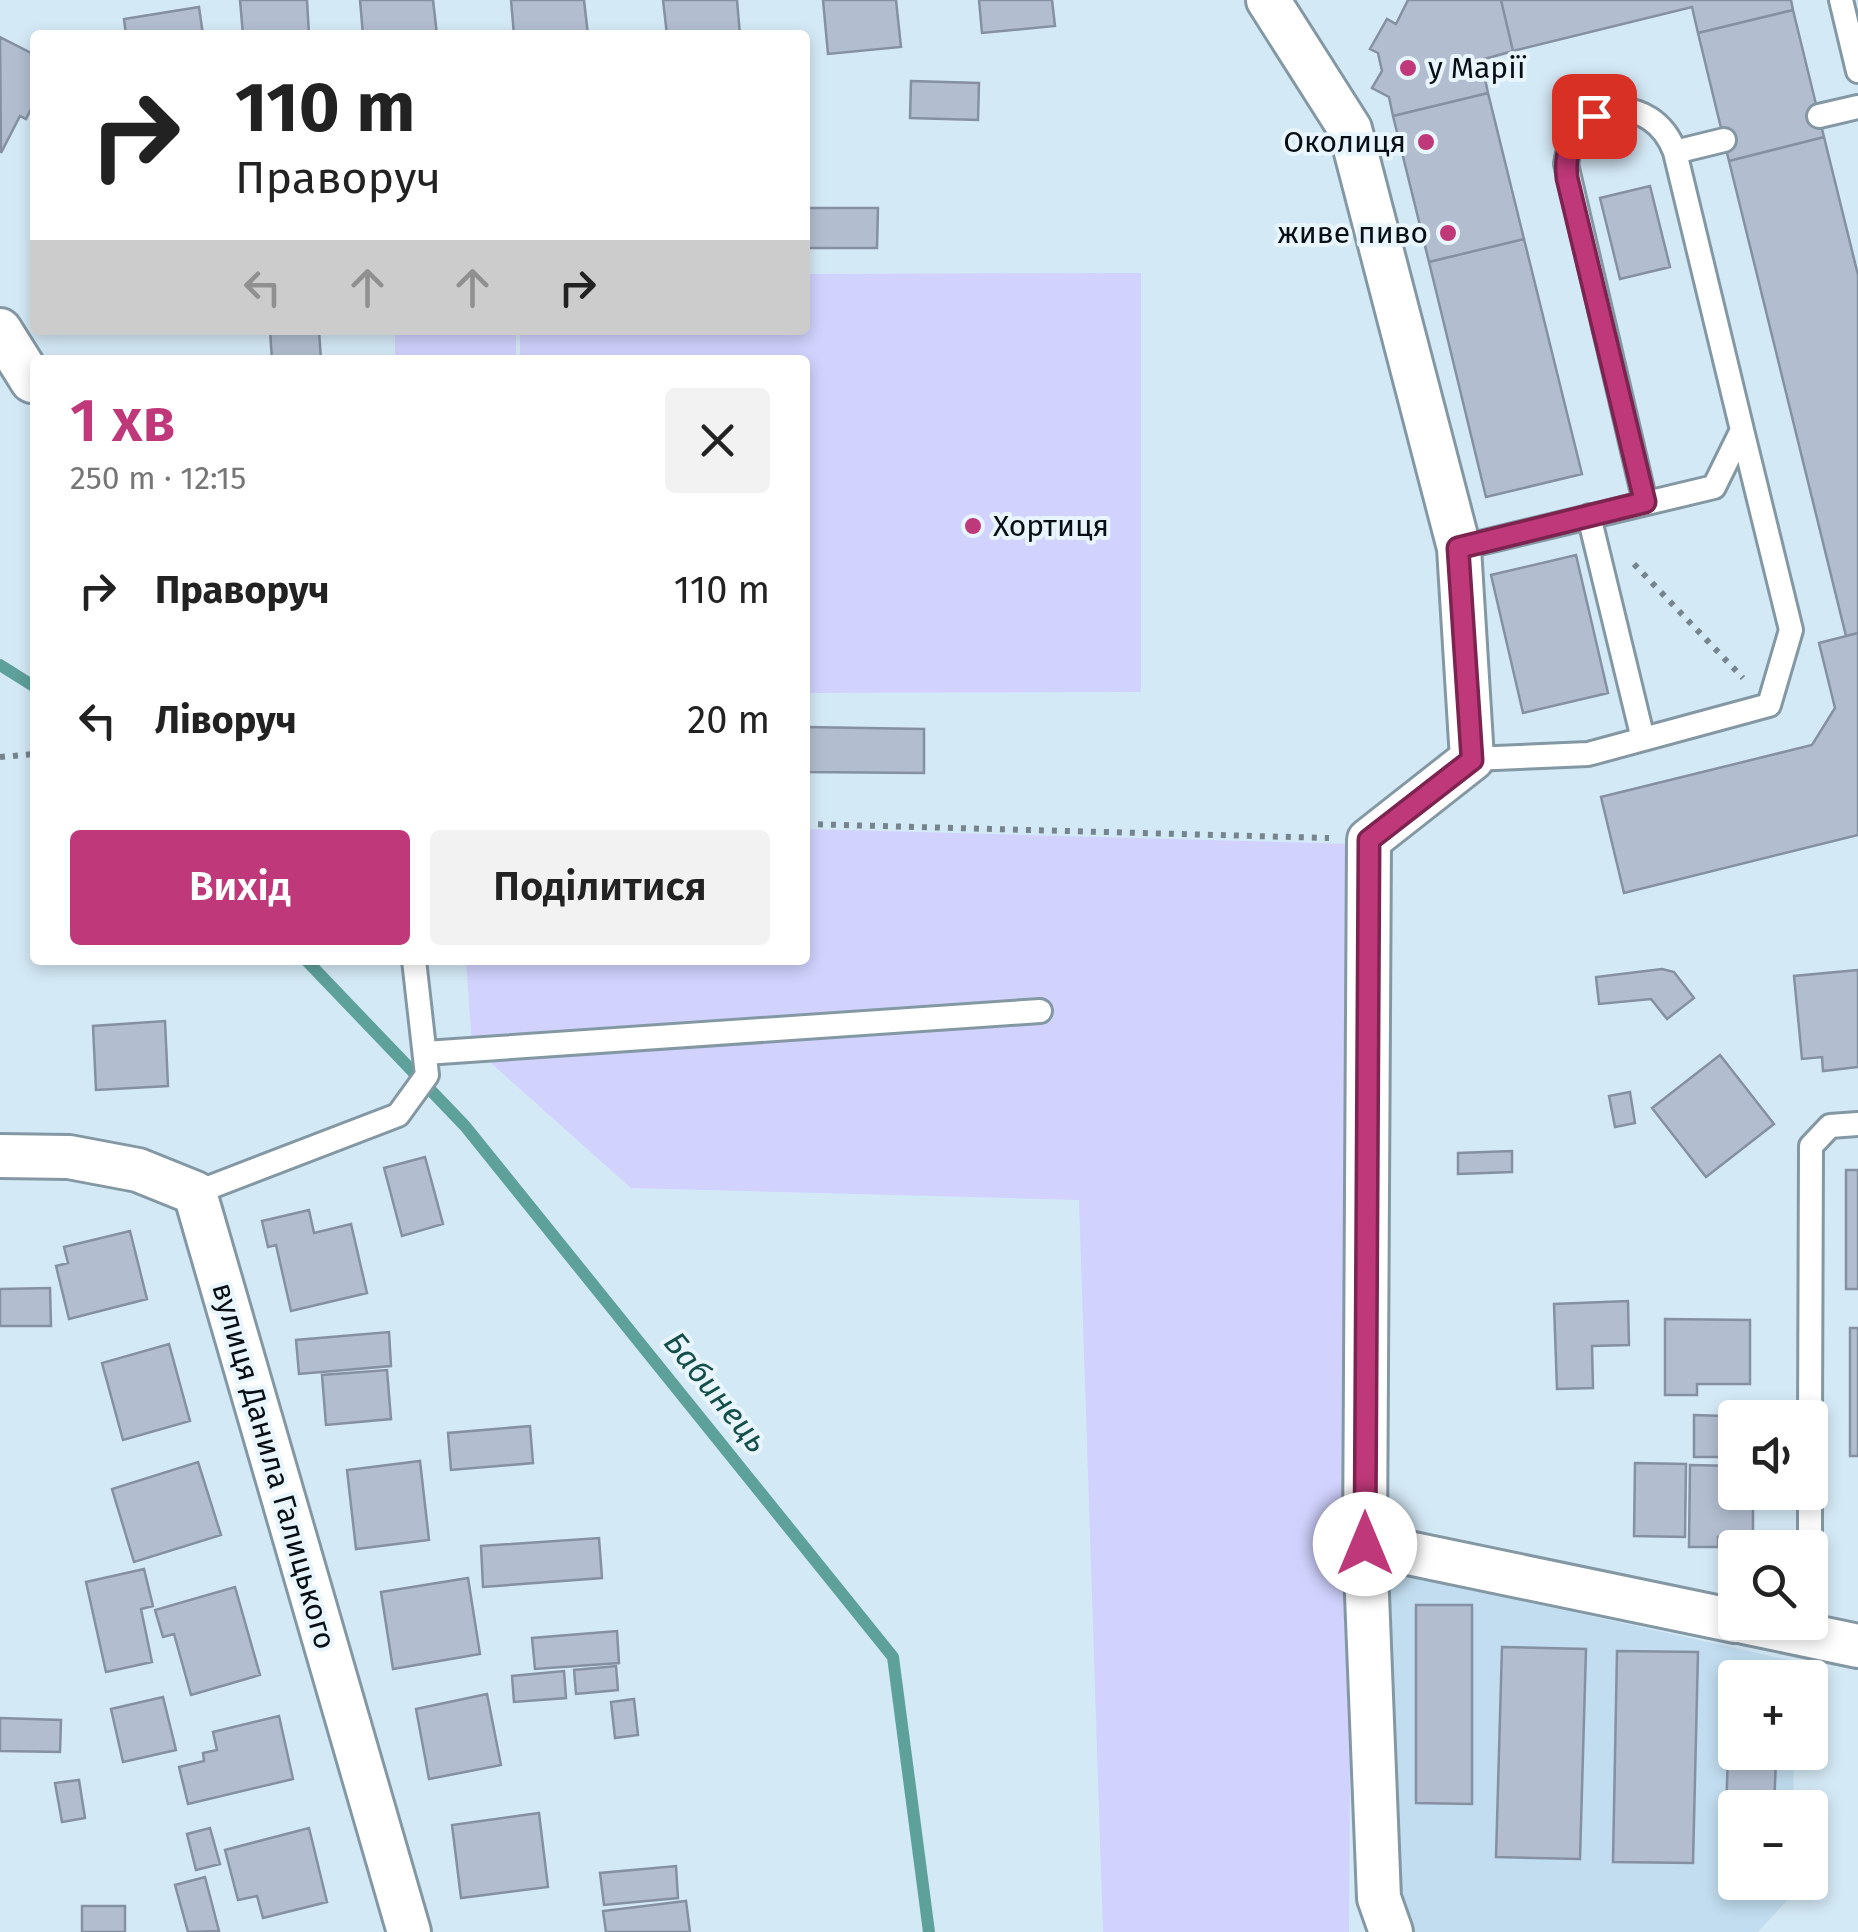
<!DOCTYPE html>
<html lang="uk">
<head>
<meta charset="utf-8">
<style>
	body { margin:0; font-family:"Fira Sans",sans-serif; background:#f2f2f2; color:#222; height:100vh; display:flex; flex-direction:column; font-size:38px; white-space:nowrap }
	* { box-sizing:border-box; margin:0 }
	p { font-size:32px; color:#767676 }
	.icon { flex:none; width:55px; height:55px; fill:none; stroke:currentColor; stroke-width:2; stroke-linecap:round; stroke-linejoin:round }
	.map { position:relative; flex:1; overflow:hidden }
	.side { position:absolute; left:30px; top:355px; width:780px; height:610px; display:flex; flex-direction:column; background:#fff; border-radius:10px; box-shadow:0 5px 15px #0003 }
	.side>* { flex:none }
	.hud { position:absolute; left:30px; top:30px; width:780px; height:305px; border-radius:10px; box-shadow:0 5px 15px #0003; background:#fff; color:#222; overflow:hidden }
	.tools { position:absolute; left:1718px; top:1400px; display:grid; gap:20px }
	.tools a { display:grid; place-items:center; width:110px; height:110px; border-radius:10px; background:#fff; box-shadow:0 5px 15px #0003; font-size:50px }
	.pin { position:absolute; display:grid; place-items:center; width:85px; height:85px; color:#fff; margin:-42px; border-radius:20px; box-shadow:0 5px 15px #0006 }
	.me { position:absolute; width:110px; margin:-55px; rotate:0deg; stroke-linejoin:round; filter:drop-shadow(0 0 8px #0008) }
	.turn { display:flex; align-items:center; gap:35px; height:210px; padding:0 40px; font-size:45px }
	.turn .icon { width:130px; height:130px; stroke-width:2.5 }
	.turn b { display:block; font-size:70px; line-height:85px }
	.lanes { display:flex; align-items:center; height:95px; padding:0 40px; background:#0003; justify-content:center; gap:50px; direction:ltr }
	.lanes .off { opacity:.35 }
	.round { display:grid; place-items:center; flex:none; width:105px; height:105px; border-radius:10px; background:#f2f2f2 }
	.headline { display:flex; align-items:center; justify-content:space-between; height:170px; padding:0 40px }
	h1 { font-size:60px; font-weight:600; line-height:75px; color:#bf3879 }
	.action { display:flex; gap:20px; margin-top:auto; padding:20px 40px }
	.action a { flex:1; height:115px; border-radius:10px; background:#bf3879; color:#fff; font-size:40px; font-weight:600; line-height:115px; text-align:center }
	.action a+a { background:#f2f2f2; color:#222 }
	ul { padding:0; list-style:none }
	li { display:flex; align-items:center; gap:30px; height:130px; padding:0 40px }
	li div { flex:1 }
	li b { display:block; font-size:38px }
	li em { font-style:normal }
	.map>svg:first-child { display:block }
	.built { fill:#c1ddef }
	.green { fill:#d1d2fd }
	.lines { fill:none; stroke-linecap:round; stroke-linejoin:round }
	.stream { stroke:#5ea09a; stroke-width:12 }
	.building { fill:#b2bed0; stroke:#8590a2; stroke-width:2.5 }
	.service-casing { stroke:#8498a4; stroke-width:28 }
	.minor-casing { stroke:#8498a4; stroke-width:48 }
	.path { stroke:#75848d; stroke-width:6; stroke-dasharray:5 8; stroke-linecap:butt }
	.service { stroke:#fff; stroke-width:22 }
	.minor { stroke:#fff; stroke-width:42 }
	.route-casing { stroke:#7c244f; stroke-width:25 }
	.route { stroke:#bf3879; stroke-width:18 }
	.poi-dot { fill:#bf3879; stroke:#e8f5fd; stroke-width:4 }
	.labels { text-anchor:middle; dominant-baseline:central; stroke-width:8; stroke-linejoin:round; paint-order:stroke }
	.poi-label { font-size:30px; fill:#080f14; stroke:#e8f5fd; text-anchor:start }
	.street-label { font-size:30px; fill:#080f14; stroke:#e8f5fd }
	.water-label { font-size:32px; font-style:italic; fill:#144e4a; stroke:#e8f5fd }
</style>
</head>
<body>
<div class="map">
<svg width="1858" height="1932" viewBox="0 0 1858 1932">
	<rect width="100%" height="100%" fill="#d4e9f6"/>
	<path class="built" d="M1388,1571L1794,1661V1677L1735,1678V1752L1794,1753L1793,1807L1735,1808V1882L1792,1883V1895L1758,1932H1410L1397,1896Z"/>
	<path class="green" d="M1141,273V692L805,693V360H520V330H805V274Z
		M395,330H516V360H395Z
		M805,829L1355,844L1349,1932H1103L1079,1200L631,1188L472,1046L466,960H805Z"/>
	<g class="lines">
		<path class="stream" d="M0,665L35,687
			M306,960L465,1126L893,1657L929,1932"/>
	</g>
	<path class="building" d="M240,0H307L309,35H243Z
		M360,0H433L437,35H363Z
		M511,0H584L588,35H514Z
		M663,0H737L740,35H667Z
		M823,0H896L901,47L828,54Z
		M979,0H1052L1055,26L982,33Z
		M1408,0H1501L1513,51L1481,60L1488,93L1393,116L1389,97L1372,88L1382,71L1378,53L1370,49L1387,19L1396,24Z
		M1501,0H1791L1793,10L1698,33L1692,7L1513,51Z
		M199,7L203,35H126L124,19Z
		M1793,10L1824,137L1729,161L1698,33Z
		M0,37L35,55V101L26,119L20,116L1,153Z
		M911,81L979,83L978,120L910,118Z
		M1488,93L1524,239L1429,262L1393,116Z
		M1824,137L1858,275V633L1846,636L1729,161Z
		M1650,186L1670,267L1620,279L1600,198Z
		M805,208H878L877,248H805Z
		M1524,239L1582,474L1486,497L1429,262Z
		M270,330H319L321,360H272Z
		M1576,555L1608,693L1523,713L1491,575Z
		M1858,633V835L1624,893L1601,797L1812,745L1835,708L1819,643Z
		M805,727L924,729V773L805,772Z
		M1662,969L1674,972L1694,998L1667,1019L1651,999L1599,1004L1596,977Z
		M1858,970V1067L1823,1071L1822,1057L1802,1059L1794,976Z
		M165,1021L168,1086L96,1090L93,1026Z
		M1720,1055L1774,1124L1706,1177L1652,1108Z
		M1630,1092L1635,1123L1615,1127L1609,1096Z
		M1512,1151V1172L1458,1174V1153Z
		M425,1157L443,1224L402,1236L384,1168Z
		M1846,1170H1858V1289H1846Z
		M309,1210L314,1233L351,1224L367,1293L291,1311L276,1245L268,1247L262,1221Z
		M130,1231L147,1299L69,1319L56,1266L68,1263L64,1247Z
		M50,1288L51,1326H0V1289Z
		M1628,1301L1629,1345L1592,1346L1593,1388L1557,1389L1554,1304Z
		M1665,1319L1750,1320V1384H1697V1395H1665Z
		M1850,1328H1858V1456H1850Z
		M389,1332L391,1366L299,1374L296,1340Z
		M169,1344L190,1421L123,1440L102,1363Z
		M387,1370L391,1419L326,1425L322,1375Z
		M1694,1415L1724,1416V1457H1694Z
		M530,1426L533,1463L451,1470L448,1433Z
		M420,1461L429,1540L356,1549L347,1470Z
		M198,1462L221,1535L134,1562L112,1489Z
		M1635,1463L1686,1464L1685,1537L1634,1536Z
		M1690,1465L1735,1466V1492H1753V1537H1718V1547H1689Z
		M599,1538L602,1578L483,1587L481,1546Z
		M144,1569L153,1606L141,1609L152,1662L106,1672L86,1582Z
		M468,1578L480,1654L393,1669L381,1592Z
		M235,1587L260,1675L191,1695L174,1634L163,1637L155,1610Z
		M1416,1605H1472V1804L1416,1803Z
		M617,1631L619,1663L535,1669L532,1638Z
		M1502,1647L1586,1649L1580,1859L1496,1857Z
		M1617,1651L1698,1652L1693,1863L1613,1862Z
		M616,1666L618,1690L576,1694L574,1670Z
		M564,1671L566,1698L514,1702L512,1676Z
		M487,1694L501,1765L429,1779L416,1709Z
		M163,1697L176,1750L123,1762L111,1709Z
		M634,1699L638,1735L615,1738L611,1702Z
		M279,1716L293,1779L188,1804L179,1767L204,1761L203,1753L217,1750L213,1732Z
		M0,1718L61,1720L60,1752L0,1751Z
		M1728,1756L1776,1759L1774,1808H1735V1867H1724Z
		M79,1780L85,1818L62,1822L55,1783Z
		M539,1813L548,1887L461,1898L452,1825Z
		M210,1828L220,1864L196,1870L187,1834Z
		M309,1828L327,1902L263,1918L257,1896L238,1900L225,1850Z
		M676,1866L678,1898L604,1905L600,1873Z
		M205,1877L219,1931L188,1932L175,1885Z
		M686,1901L690,1932H606L603,1911Z
		M82,1906H125V1932H82Z"/>
	<g class="lines">
		<g class="service-casing">
			<path id="service" d="M1841,0L1858,71
				M1819,116L1858,107
				M1675,152L1724,140
				M1589,516L1643,739
				M1459,548L1714,487L1742,430L1675,152C1652,90 1574,99 1566,164L1645,502
				M1472,759L1588,754L1769,705L1791,630L1742,430
				M425,1053L1040,1011
				M195,1193L398,1115L427,1075L414,960
				M1810,1422L1811,1146L1830,1126L1858,1124
				M1810,1548V1492"/>
		</g>
		<g class="minor-casing">
			<path id="minor" d="M1268,0L1350,129L1459,548L1472,759L1369,840L1365,1544L1379,1898L1391,1932
				M0,330L32,381
				M0,1156L69,1157L138,1170L195,1193L409,1932
				M1365,1544L1735,1621
				M1744,1622L1858,1646"/>
		</g>
		<path class="path" d="M1634,564L1743,678
			M0,757L35,754
			M805,824L1329,838"/>
		<use href="#service" class="service"/>
		<use href="#minor" class="minor"/>
	</g>
	<g class="lines">
		<g class="route-casing">
			<path id="route" d="M1365,1544L1369,840L1472,760L1458,548L1645,502L1567,178C1564,151 1572,133 1594,116"/>
		</g>
		<use href="#route" class="route"/>
	</g>
	<g class="poi-dot">
		<circle cx="1408" cy="68" r="10"/>
		<circle cx="1426" cy="142" r="10"/>
		<circle cx="1448" cy="233" r="10"/>
		<circle cx="973" cy="526" r="10"/>
	</g>
	<g class="labels">
		<g class="poi-label">
			<text x="1428" y="68">у Марії</text>
			<text x="1406" y="142" text-anchor="end">Околиця</text>
			<text x="1428" y="233" text-anchor="end">живе пиво</text>
			<text x="993" y="526">Хортиця</text>
		</g>
		<g class="street-label">
			<text transform="translate(274 1466) rotate(74)">вулиця Данила Галицького</text>
		</g>
		<g class="water-label">
			<text transform="translate(716 1392) rotate(51)">Бабинець</text>
		</g>
	</g>
</svg>
<div class="tools">
<a><svg class="icon" aria-label="sound" viewBox="0 0 24 24"><path d="M4 9h4l5-4v14l-5-4H4zM17 9q2 3 0 6"/></svg></a>
<a><svg class="icon" aria-label="search" viewBox="0 0 24 24"><circle cx="10" cy="10" r="6"/><path d="M15 15l6 6"/></svg></a>
<a>+</a>
<a>−</a>
</div>
<div class="pin" style="left:1594px;top:116px;background:#d93025"><svg class="icon" aria-label="arrive" viewBox="0 0 24 24"><path d="M6 21V4h12l-3 4 3 4H6"/></svg></div>
<svg class="me" style="left:1365px;top:1544px" viewBox="-20 -20 40 40"><circle r="19" fill="#fff"/><path d="M0-13L10 11 0 6-10 11z" fill="#bf3879"/></svg>
<div class="hud">
<div class="turn"><svg class="icon" aria-label="right" viewBox="0 0 24 24"><path d="M7 20v-9h11M14 6l5 5-5 5"/></svg><div><b>110 m</b>Праворуч</div></div>
<div class="lanes"><svg class="icon off" aria-label="left" viewBox="0 0 24 24"><path d="M17 20v-9H6M10 6l-5 5 5 5"/></svg><svg class="icon off" aria-label="ahead" viewBox="0 0 24 24"><path d="M12 20V5M6 11l6-6 6 6"/></svg><svg class="icon off" aria-label="ahead" viewBox="0 0 24 24"><path d="M12 20V5M6 11l6-6 6 6"/></svg><svg class="icon" aria-label="right" viewBox="0 0 24 24"><path d="M7 20v-9h11M14 6l5 5-5 5"/></svg></div>
</div>
<section class="side">
<div class="headline"><div><h1>1 хв</h1><p>250 m · 12:15</p></div><a class="round"><svg class="icon" aria-label="close" viewBox="0 0 24 24"><path d="M6 6l12 12M18 6L6 18"/></svg></a></div>
<ul>
<li><svg class="icon" aria-label="right" viewBox="0 0 24 24"><path d="M7 20v-9h11M14 6l5 5-5 5"/></svg><div><b>Праворуч</b></div><em>110 m</em></li>
<li><svg class="icon" aria-label="left" viewBox="0 0 24 24"><path d="M17 20v-9H6M10 6l-5 5 5 5"/></svg><div><b>Ліворуч</b></div><em>20 m</em></li>
</ul>
<div class="action"><a>Вихід</a><a>Поділитися</a></div>
</section>
</div>
</body>
</html>
